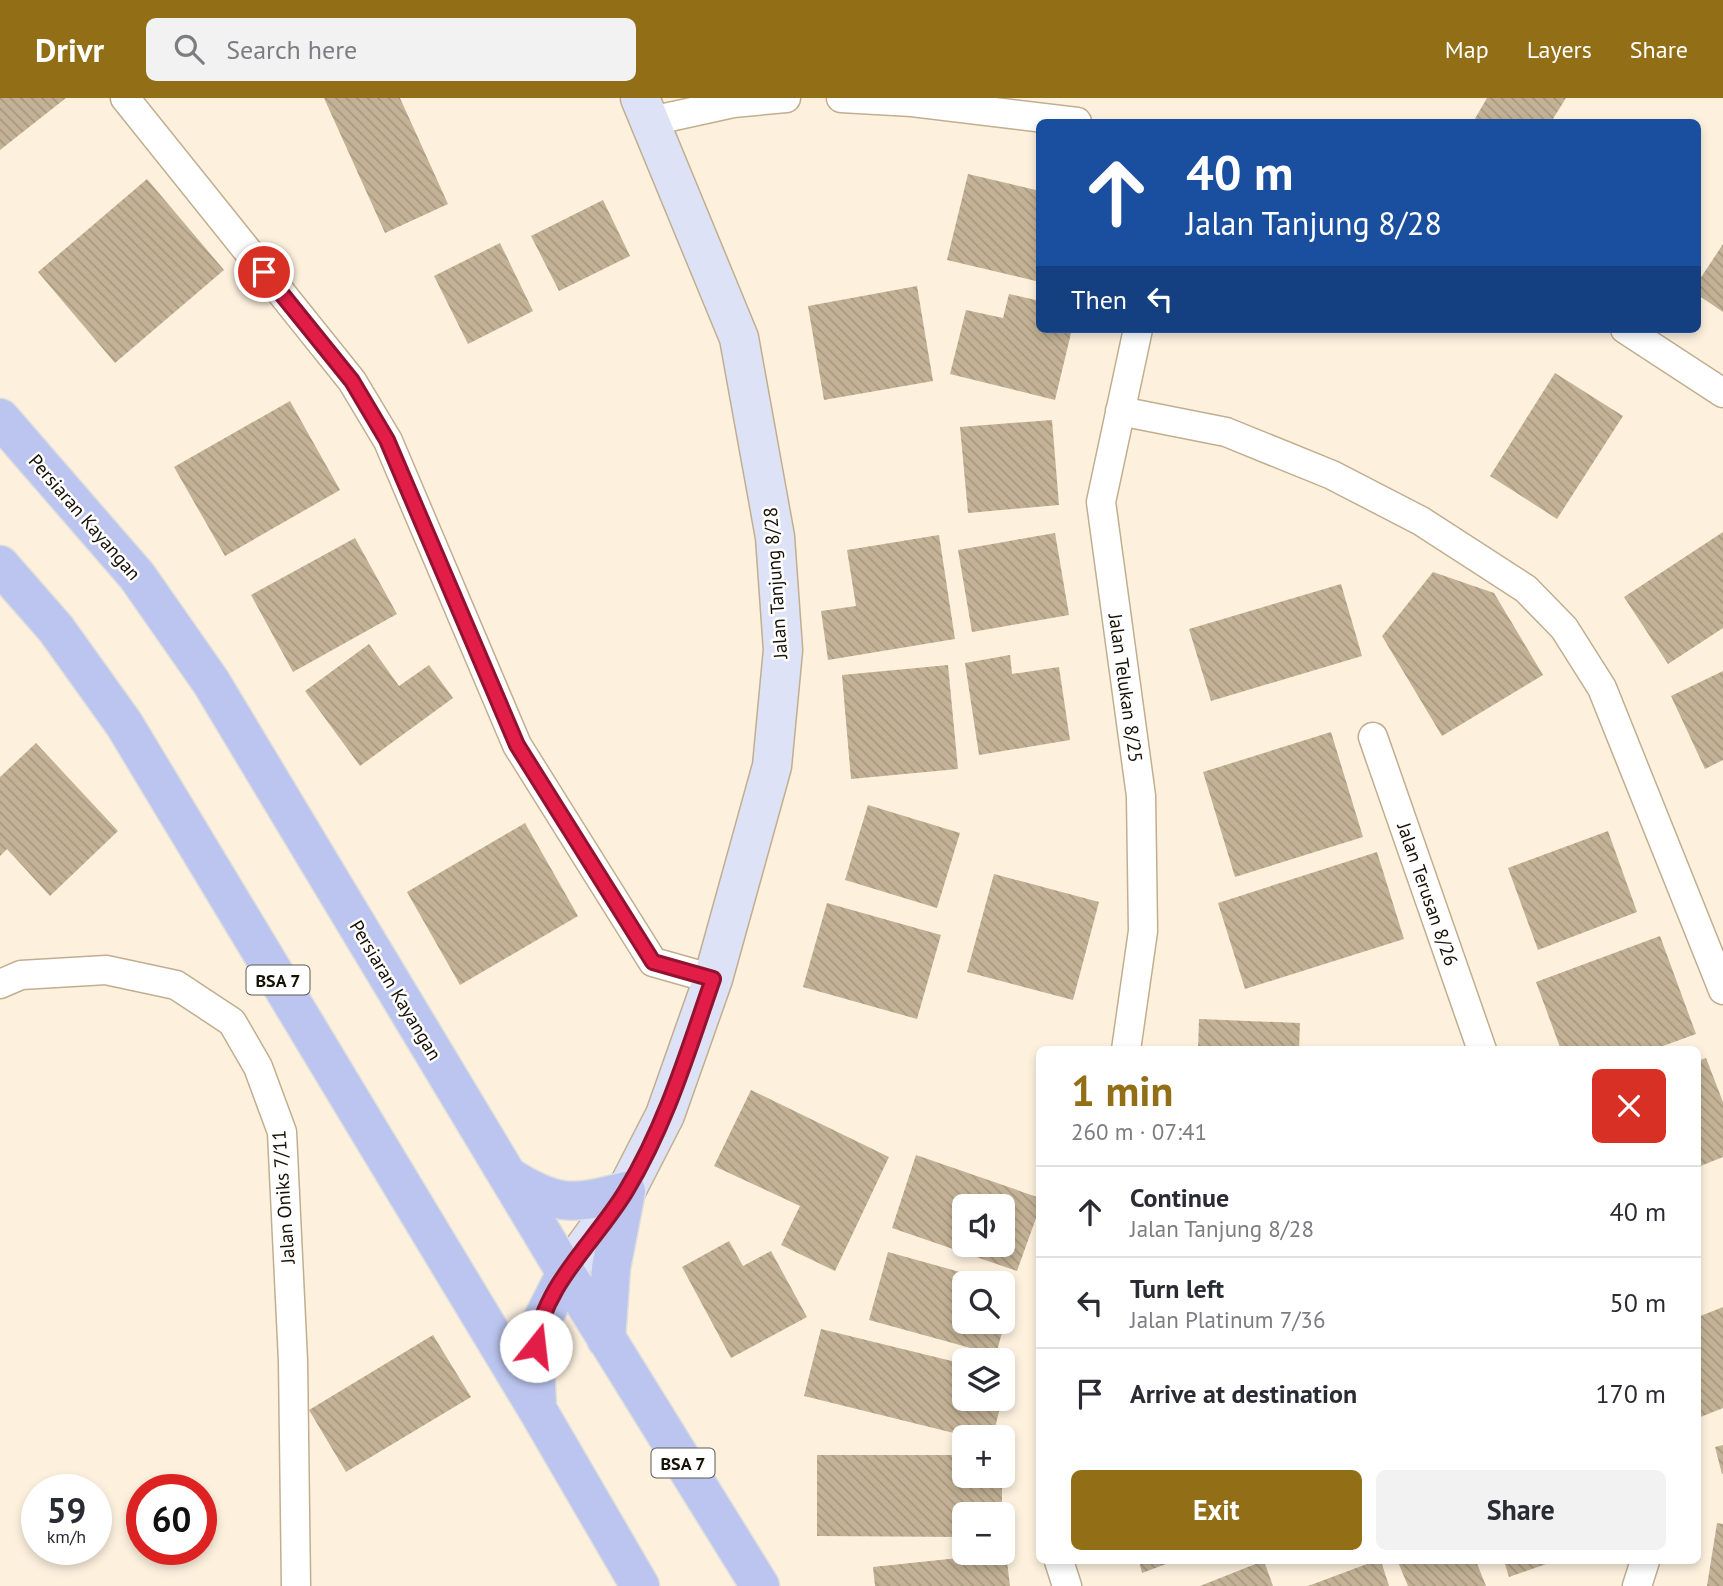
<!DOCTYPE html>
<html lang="en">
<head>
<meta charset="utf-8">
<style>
	body { margin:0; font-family:"PT Sans",sans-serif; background:#f2f2f3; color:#2b2b33; height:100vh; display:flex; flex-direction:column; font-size:26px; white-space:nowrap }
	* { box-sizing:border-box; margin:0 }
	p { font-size:23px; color:#7c7c81 }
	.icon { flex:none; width:38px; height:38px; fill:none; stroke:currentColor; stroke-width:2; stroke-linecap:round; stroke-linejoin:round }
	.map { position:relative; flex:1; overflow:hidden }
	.side { position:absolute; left:1036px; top:948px; width:665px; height:518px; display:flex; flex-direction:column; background:#fff; border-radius:10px; box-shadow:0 4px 10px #0003 }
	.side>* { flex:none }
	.hud { position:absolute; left:1036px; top:21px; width:665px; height:214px; border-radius:10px; box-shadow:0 4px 10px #0003; background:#1a4fa0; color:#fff; overflow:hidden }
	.tools { position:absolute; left:952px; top:1096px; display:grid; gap:14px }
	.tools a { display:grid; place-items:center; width:63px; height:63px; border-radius:10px; background:#fff; box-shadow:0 4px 10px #0003; font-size:35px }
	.speed { position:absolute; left:21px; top:1376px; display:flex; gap:14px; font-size:35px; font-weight:700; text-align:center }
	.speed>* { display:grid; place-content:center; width:91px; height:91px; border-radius:50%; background:#fff; box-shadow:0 4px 10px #0003; line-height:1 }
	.speed small { font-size:18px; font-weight:400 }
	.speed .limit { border:10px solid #d22; background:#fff; color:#111 }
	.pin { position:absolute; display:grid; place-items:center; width:60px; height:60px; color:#fff; margin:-30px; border:4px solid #fff; border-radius:50%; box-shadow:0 2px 7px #0007 }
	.me { position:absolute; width:77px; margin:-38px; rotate:16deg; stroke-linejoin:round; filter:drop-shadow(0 0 5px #0008) }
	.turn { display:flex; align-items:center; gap:24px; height:147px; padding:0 35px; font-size:32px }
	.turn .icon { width:91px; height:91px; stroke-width:2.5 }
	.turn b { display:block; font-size:49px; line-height:60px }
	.then { display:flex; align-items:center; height:66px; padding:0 35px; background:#0003; gap:14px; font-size:26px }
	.round { display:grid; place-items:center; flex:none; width:74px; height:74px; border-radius:10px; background:#f2f2f3 }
	.headline { display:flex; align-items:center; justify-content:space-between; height:119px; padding:0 35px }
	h1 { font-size:42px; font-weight:600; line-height:52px; color:#926f16 }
	.cta { display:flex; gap:14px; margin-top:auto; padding:14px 35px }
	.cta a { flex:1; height:80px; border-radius:10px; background:#926f16; color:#fff; font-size:28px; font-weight:600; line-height:80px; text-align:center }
	.cta a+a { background:#f2f2f3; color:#2b2b33 }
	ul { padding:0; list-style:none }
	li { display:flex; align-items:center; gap:21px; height:91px; padding:0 35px; border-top:2px solid #e1e1e2 }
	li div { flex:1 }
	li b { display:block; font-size:26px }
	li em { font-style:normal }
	header { display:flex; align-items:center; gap:42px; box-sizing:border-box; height:98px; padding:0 35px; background:#926f16; color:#fff }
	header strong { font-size:33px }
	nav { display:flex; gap:38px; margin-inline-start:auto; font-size:24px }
	.search { width:490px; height:63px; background:#f2f2f3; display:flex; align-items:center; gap:18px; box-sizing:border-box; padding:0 24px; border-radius:10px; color:#7c7c81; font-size:26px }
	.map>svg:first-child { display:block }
	.building { fill:url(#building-back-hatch); fill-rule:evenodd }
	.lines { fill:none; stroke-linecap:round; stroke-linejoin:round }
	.street-casing { stroke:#c1ae8f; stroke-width:31 }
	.secondary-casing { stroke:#c1ae8f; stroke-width:41 }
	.primary-casing { stroke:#dededc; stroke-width:41 }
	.street { stroke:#fff; stroke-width:28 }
	.secondary { stroke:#dde2f7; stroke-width:38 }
	.primary { stroke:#bbc5ef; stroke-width:38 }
	.route-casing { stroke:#92132f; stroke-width:18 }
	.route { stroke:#e11d48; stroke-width:12 }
	.labels { text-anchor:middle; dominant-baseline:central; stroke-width:5; stroke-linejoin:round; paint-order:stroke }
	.shield { fill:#fff; stroke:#5c5850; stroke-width:2 }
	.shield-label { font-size:18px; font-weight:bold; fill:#161005 }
	.street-label { font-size:19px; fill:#161005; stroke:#fff }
</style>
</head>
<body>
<header>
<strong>Drivr</strong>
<div class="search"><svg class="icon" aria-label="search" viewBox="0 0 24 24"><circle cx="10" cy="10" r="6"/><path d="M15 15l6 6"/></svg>Search here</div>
<nav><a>Map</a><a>Layers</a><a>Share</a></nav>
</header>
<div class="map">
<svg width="1723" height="1488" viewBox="0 0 1723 1488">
	<defs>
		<pattern id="building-back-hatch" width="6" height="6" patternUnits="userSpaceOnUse" patternTransform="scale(1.75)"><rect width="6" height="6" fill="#c3b296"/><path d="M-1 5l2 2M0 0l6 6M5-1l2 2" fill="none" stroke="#a79880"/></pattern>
	</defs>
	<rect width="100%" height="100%" fill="#fdf1de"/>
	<path class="building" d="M0,0H66L0,52Z
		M324,0H400L448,106L385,135Z
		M1487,0H1566L1551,24H1473Z
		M968,76L1040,93V184L947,162Z
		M147,81L224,172L115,265L38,174Z
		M603,102L630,158L559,193L531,138Z
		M500,145L533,213L468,246L434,178Z
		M1723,146V214L1698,197V184Z
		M917,188L933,283L824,302L808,208Z
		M1009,196L1040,203V231H1072L1055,302L950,276L966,212L1003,220Z
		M1555,275L1623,318L1557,421L1490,378Z
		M290,303L340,392L225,458L174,369Z
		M1052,322L1059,407L968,415L960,329Z
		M1723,434V530L1668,566L1624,499Z
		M1055,435L1069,517L972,534L958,452Z
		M939,437L955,541L828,562L821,513L856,508L847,452Z
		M355,440L397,516L293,574L251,497Z
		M1433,474L1494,495L1543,577L1442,638L1382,538Z
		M1341,486L1362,558L1211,603L1189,531Z
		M369,546L399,588L429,567L453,600L360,668L305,593Z
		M1010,557L1012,576L1059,569L1070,642L979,657L965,565Z
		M948,567L958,671L851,681L842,577Z
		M1723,573V662L1705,671L1671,598Z
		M1331,634L1363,739L1235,779L1203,674Z
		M36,645L118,733L50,798L7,751L0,758V679Z
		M868,707L960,735L937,810L845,782Z
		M525,725L578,818L460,887L407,794Z
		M1608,733L1637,814L1538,852L1508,770Z
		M1377,754L1404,841L1245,891L1218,805Z
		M994,776L1099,804L1073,902L967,874Z
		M827,805L941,837L917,921L803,889Z
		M1660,838L1696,936L1652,952H1561L1536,884Z
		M1199,921L1300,925L1299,952H1198Z
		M1706,960L1723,1004V1059L1698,1069V963Z
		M751,992L889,1059L835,1173L781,1147L800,1108L714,1068Z
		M916,1057L1040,1100V1109L1017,1173L892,1130ZM964,1108H1003V1146H964Z
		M729,1143L743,1168L771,1153L807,1219L731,1260L682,1169Z
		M888,1154L996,1184L964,1185V1223H1003V1186L1014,1189L996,1257L869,1222Z
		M1723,1209V1310L1698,1320V1219Z
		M821,1231L964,1266V1300H1002L993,1339H970L804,1298Z
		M433,1237L471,1299L346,1374L309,1312Z
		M1723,1347V1375L1722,1376L1715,1349Z
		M817,1357H964V1377H1002V1416H964V1439L817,1438Z
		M1717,1425L1723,1426V1488H1707Z
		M1006,1455L1010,1488H875L873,1469Z
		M1139,1463H1174L1142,1475Z
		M1264,1463L1273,1488H1200L1263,1463Z
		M1375,1463H1381L1389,1488H1308Z
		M1402,1463H1476L1486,1488H1408L1398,1464Z
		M1504,1463H1555L1509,1479Z"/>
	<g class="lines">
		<g class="street-casing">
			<path id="street" d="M125,0L352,283L388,343L517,647L653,864L713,881
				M841,0L912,4L1077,24
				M651,23L733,5L786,0
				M1625,231L1723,295
				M1120,313L1226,334L1332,377L1421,423L1526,491L1564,530L1602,590L1723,892
				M1373,639L1482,952
				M0,886L21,877L106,872L176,887L232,924L258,969L282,1034L293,1263L296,1488
				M1126,952L1143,833L1141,698L1101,404L1138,231
				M1059,1463L1067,1488
				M1637,1488L1645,1463"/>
		</g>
		<g class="secondary-casing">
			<path id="secondary" d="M566,1175L626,1093L665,1017L713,881L772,668L783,552L775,439L739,240L640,0"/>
		</g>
		<g class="primary-casing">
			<path id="primary" d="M0,320L137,478L211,584L566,1175L760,1488
				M0,467L56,531L124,626L537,1311L640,1488
				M508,1078C556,1109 573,1107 626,1093L611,1170L606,1241
				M537,1309L535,1266L538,1230L566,1175"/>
		</g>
		<use href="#street" class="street"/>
		<use href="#secondary" class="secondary"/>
		<use href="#primary" class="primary"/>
	</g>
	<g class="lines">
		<g class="route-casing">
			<path id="route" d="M264,174L352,283L387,342L517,647L653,864L713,881C688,953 666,1027 626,1093C596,1143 542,1188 536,1248"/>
		</g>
		<use href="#route" class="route"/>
	</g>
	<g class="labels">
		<g class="shield">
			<rect x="246.5" y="867.5" width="63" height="29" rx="5"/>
			<rect x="651.5" y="1350.5" width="63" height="29" rx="5"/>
		</g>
		<g class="shield-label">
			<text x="278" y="882">BSA 7</text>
			<text x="683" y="1365">BSA 7</text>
		</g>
		<g class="street-label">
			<text transform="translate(85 419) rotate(49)">Persiaran Kayangan</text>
			<text transform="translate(775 485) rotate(-94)">Jalan Tanjung 8/28</text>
			<text transform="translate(1126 590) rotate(82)">Jalan Telukan 8/25</text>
			<text transform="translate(1428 796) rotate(71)">Jalan Terusan 8/26</text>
			<text transform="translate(396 892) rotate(59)">Persiaran Kayangan</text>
			<text transform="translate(283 1099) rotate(-94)">Jalan Oniks 7/11</text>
		</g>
	</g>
</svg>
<div class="tools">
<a><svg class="icon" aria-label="sound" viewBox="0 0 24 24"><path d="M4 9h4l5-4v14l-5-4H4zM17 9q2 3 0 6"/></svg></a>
<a><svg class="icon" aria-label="search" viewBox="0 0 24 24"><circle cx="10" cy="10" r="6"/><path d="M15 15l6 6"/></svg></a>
<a><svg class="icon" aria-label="layers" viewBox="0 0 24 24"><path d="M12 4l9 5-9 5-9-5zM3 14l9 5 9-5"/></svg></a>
<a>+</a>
<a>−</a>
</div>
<div class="speed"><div>59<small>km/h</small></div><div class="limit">60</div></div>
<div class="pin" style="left:264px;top:174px;background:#d93025"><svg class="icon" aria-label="arrive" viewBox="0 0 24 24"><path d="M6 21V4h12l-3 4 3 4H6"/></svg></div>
<svg class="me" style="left:536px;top:1248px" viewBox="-20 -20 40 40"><circle r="19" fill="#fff"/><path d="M0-13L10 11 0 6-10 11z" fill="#e11d48"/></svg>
<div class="hud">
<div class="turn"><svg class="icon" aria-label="ahead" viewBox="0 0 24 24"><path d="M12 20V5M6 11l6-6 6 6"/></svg><div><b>40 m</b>Jalan Tanjung 8/28</div></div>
<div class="then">Then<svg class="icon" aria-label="left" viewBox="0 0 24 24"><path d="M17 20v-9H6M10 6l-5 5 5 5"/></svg></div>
</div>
<section class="side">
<div class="headline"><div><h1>1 min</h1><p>260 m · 07:41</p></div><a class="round" style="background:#d93025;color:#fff"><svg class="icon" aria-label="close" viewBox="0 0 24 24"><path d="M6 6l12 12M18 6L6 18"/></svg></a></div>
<ul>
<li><svg class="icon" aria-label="ahead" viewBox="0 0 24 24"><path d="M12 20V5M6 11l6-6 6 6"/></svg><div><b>Continue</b><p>Jalan Tanjung 8/28</p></div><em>40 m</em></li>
<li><svg class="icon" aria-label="left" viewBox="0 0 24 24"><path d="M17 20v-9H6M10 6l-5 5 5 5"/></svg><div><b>Turn left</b><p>Jalan Platinum 7/36</p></div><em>50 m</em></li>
<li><svg class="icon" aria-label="arrive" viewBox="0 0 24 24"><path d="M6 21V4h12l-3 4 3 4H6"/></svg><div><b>Arrive at destination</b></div><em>170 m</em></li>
</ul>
<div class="cta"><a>Exit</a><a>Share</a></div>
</section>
</div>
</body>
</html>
